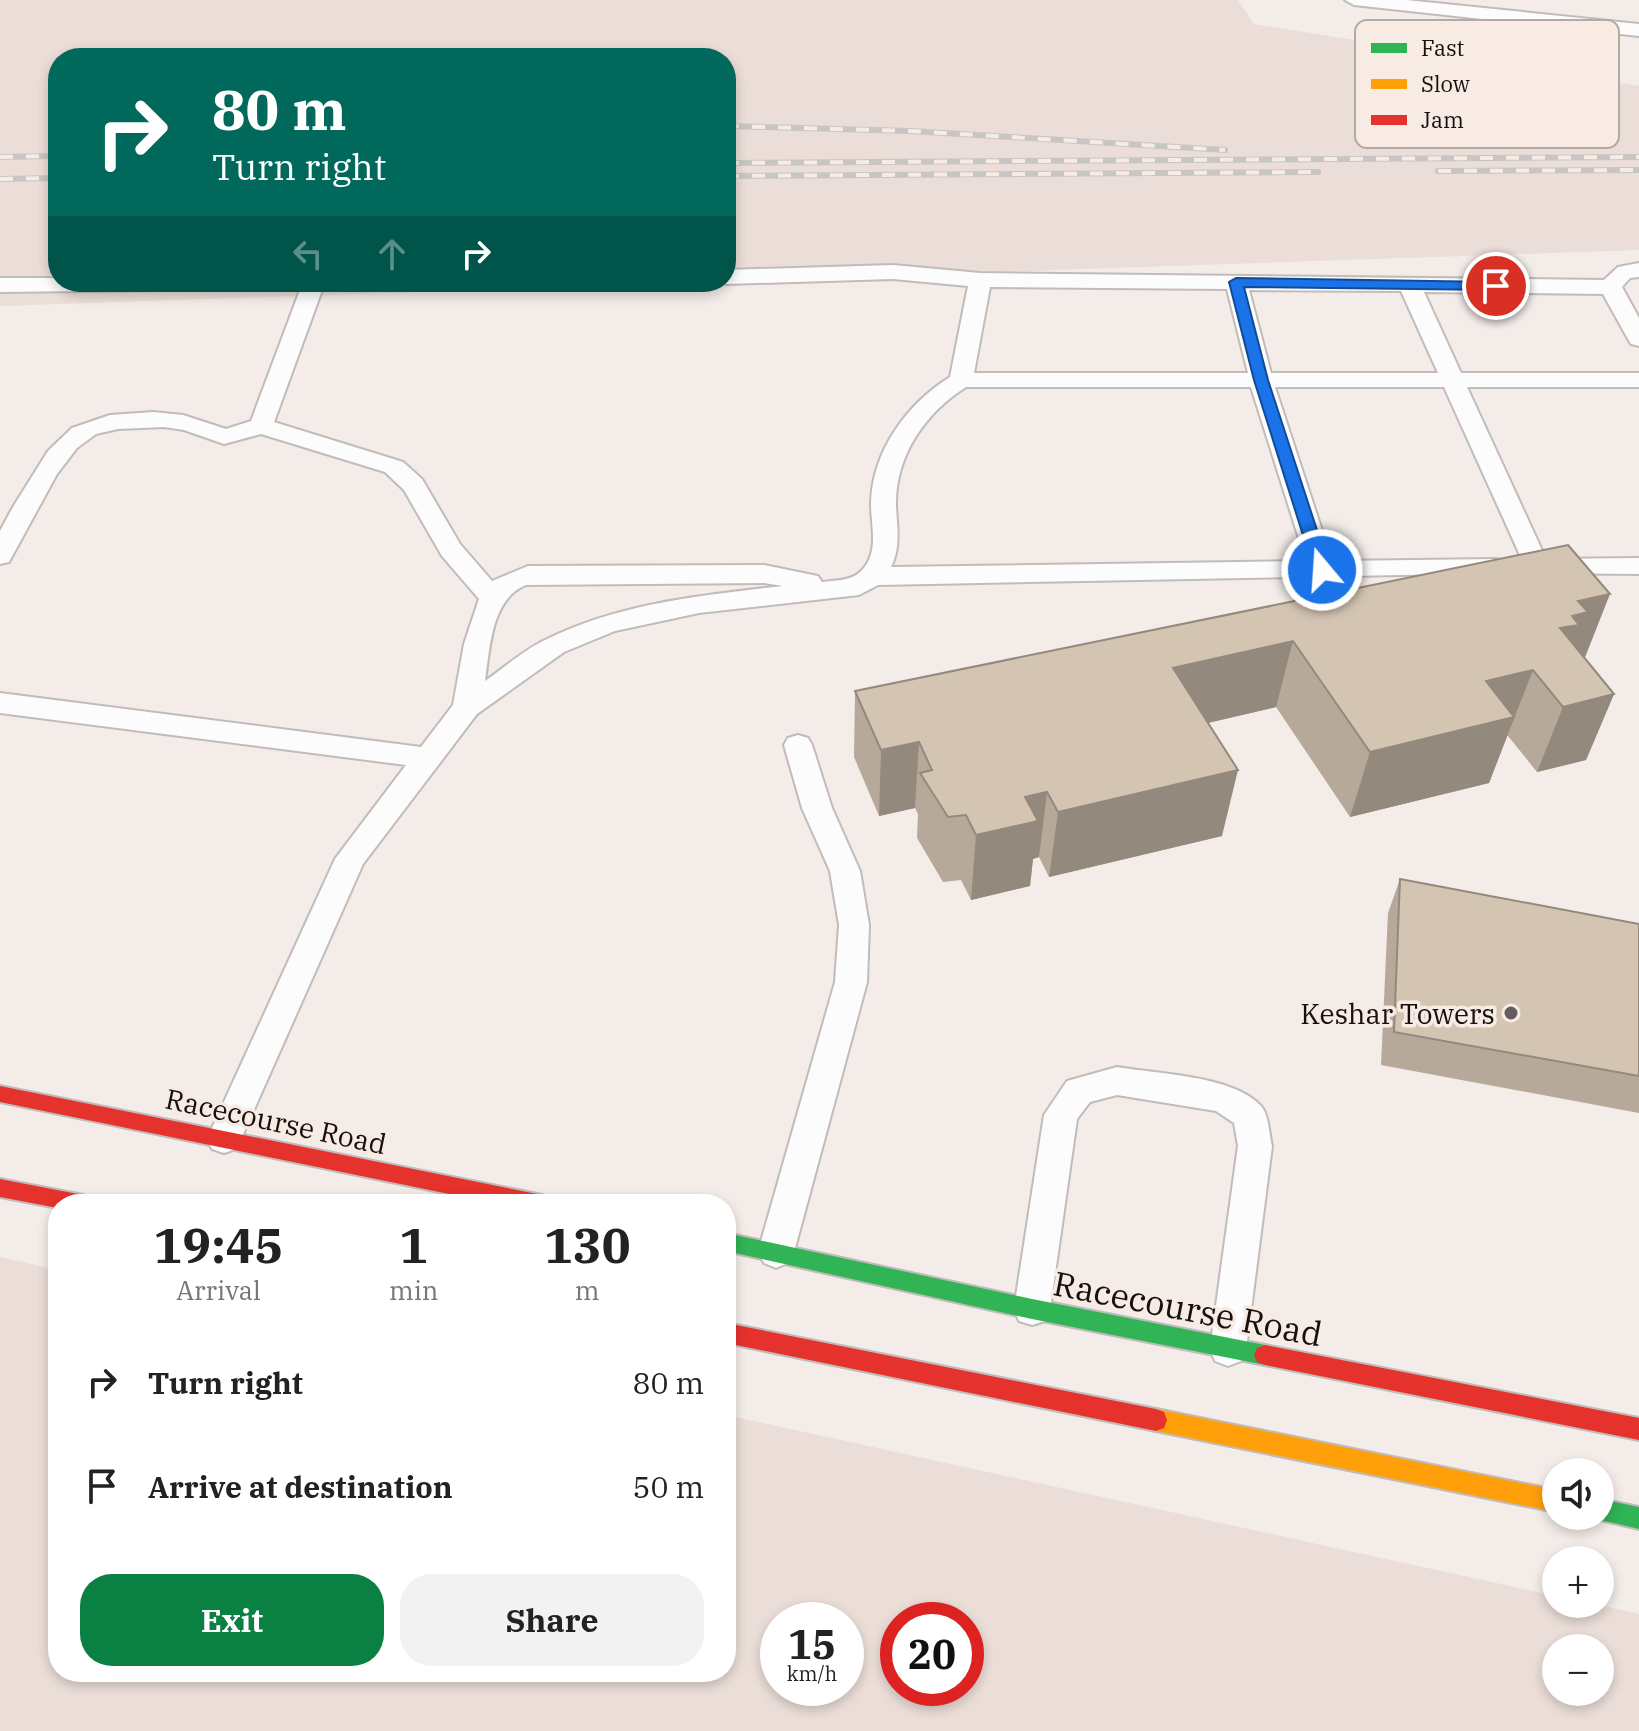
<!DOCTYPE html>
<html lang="en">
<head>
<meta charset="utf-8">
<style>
	body { margin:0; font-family:"IBM Plex Serif",serif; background:#f2f2f2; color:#222; height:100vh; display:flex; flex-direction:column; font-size:30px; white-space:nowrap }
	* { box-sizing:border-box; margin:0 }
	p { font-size:26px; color:#767676 }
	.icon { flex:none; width:44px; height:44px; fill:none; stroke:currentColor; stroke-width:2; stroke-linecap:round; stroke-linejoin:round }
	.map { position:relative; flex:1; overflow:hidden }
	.details { position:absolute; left:48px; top:1194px; width:688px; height:488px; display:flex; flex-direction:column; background:#fff; border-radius:32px; box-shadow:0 4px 12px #0003 }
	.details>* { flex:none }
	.guide { position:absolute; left:48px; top:48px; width:688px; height:244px; border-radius:32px; box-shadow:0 4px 12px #0003; background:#00695c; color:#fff; overflow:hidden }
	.fabs { position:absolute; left:1542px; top:1458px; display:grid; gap:16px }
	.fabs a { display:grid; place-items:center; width:72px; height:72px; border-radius:50%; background:#fff; box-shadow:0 4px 12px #0003; font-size:40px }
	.speed { position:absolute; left:760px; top:1602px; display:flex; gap:16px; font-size:40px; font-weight:700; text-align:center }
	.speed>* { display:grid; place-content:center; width:104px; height:104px; border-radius:50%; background:#fff; box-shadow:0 4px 12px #0003; line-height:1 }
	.speed small { font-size:20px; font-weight:400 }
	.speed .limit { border:12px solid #d22; background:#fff; color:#111 }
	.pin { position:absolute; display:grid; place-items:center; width:68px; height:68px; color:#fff; margin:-34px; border:4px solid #fff; border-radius:50%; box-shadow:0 2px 8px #0007 }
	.me { position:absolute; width:88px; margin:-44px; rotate:342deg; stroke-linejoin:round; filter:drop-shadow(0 0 6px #0008) }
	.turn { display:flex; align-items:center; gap:28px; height:168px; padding:0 32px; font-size:36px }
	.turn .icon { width:104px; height:104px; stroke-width:2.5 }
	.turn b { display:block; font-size:56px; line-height:68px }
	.lanes { display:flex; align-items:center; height:76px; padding:0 32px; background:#0003; justify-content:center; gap:40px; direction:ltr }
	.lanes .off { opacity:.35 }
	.eta { display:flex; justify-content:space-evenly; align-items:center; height:136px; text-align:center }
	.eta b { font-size:48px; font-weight:700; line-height:56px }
	.cta { display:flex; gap:16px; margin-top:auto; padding:16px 32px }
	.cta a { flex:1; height:92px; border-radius:32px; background:#0b8043; color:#fff; font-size:32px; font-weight:700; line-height:92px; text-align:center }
	.cta a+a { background:#f2f2f2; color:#222 }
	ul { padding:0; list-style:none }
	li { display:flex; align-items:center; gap:24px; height:104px; padding:0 32px }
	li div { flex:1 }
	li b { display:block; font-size:30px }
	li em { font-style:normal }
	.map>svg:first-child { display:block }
	.built { fill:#ebddd7; fill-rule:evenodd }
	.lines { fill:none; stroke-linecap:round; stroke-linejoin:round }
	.lane-casing { stroke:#c1bcb9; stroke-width:4 }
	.fast-casing { stroke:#c1bcb9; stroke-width:4 }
	.slow-casing { stroke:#c1bcb9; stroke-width:4 }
	.jam-casing { stroke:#c1bcb9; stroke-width:4 }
	.lane { fill:#fdfcfc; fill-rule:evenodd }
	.fast { fill:#30b455; fill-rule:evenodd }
	.slow { fill:#ff9f0a; fill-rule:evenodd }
	.jam { fill:#e5322d; fill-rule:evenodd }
	.rail-casing { stroke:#c8c6c4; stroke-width:6 }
	.rail { stroke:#f7ebe4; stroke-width:4; stroke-dasharray:13; stroke-linecap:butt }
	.wall { fill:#b6a999 }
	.shaded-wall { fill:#94897d }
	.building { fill:#d4c4b2; stroke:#94897d; stroke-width:2 }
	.route { fill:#1a73e8; stroke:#114b97; stroke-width:2 }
	.poi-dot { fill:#635e5b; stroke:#f7ebe4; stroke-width:3 }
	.labels { text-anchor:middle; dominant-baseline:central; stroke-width:7; stroke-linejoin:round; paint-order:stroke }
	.poi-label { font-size:28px; fill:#15110f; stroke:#f7ebe4; text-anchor:end }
	.street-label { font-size:28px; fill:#15110f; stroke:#f7ebe4 }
	.near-street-label { font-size:34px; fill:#15110f; stroke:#f7ebe4 }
	.key { fill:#f7ebe4; stroke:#b3aaa4; stroke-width:2 }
	.key-label { font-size:22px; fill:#15110f }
</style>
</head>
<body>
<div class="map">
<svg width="1639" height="1731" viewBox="0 0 1639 1731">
	<rect width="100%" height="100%" fill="#f3ece8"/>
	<path class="built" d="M0,0H1238L1254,24L1639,86V250L726,281V58H58V282H711L0,306Z
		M0,1257L58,1270V1672H726V1415L1556,1596V1604H1595L1639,1614V1731H0ZM778,1620H846V1688H778ZM898,1620H966V1688H898ZM1556,1648H1600V1692H1556Z"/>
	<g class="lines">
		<g class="lane-casing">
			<path id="lane" d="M1345,0H1406L1639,24V36L1354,5Z
				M1639,263V277L1630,278L1622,287L1639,318V346L1631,344L1628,339L1603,294L1424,292L1461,373H1639V387H1467L1546,559L1639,558V574L1528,573L1444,387H1275L1332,561L1496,559L1505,561L1509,567L1505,573L878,585L859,595L699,613L615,631L564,652L477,714L363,864L241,1139L236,1149L224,1153L212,1149L207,1139L335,859L406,765L0,713V693L421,747L453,705L464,644L479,599L442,556L404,490L385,472L261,434L224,444L184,430L164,427L118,429L96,434L77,448L57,474L9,562L0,564V531L13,507L48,451L72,428L110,415L153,412L183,415L226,429L251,421L303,282H325L274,422L403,462L422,479L460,544L492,581L528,566L764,565L818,576L822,582C839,580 856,581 866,565C878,547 871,524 871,504C872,451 907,404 950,377L968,286L893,279L726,284L720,282H726V270L893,265L980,273L1604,280L1618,267ZM990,287L1227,289L1248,373H974ZM1249,290L1401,291L1438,373H1271ZM966,387H1251L1306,561L891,567C901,547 897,527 896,506C895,456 925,413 966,387ZM764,583L783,586C703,595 620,603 547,639C525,649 505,667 485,681C490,648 491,599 526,585Z
				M0,278H58V282H264L253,289L0,292Z
				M798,735L808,738L812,745L832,808L860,871L869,925L867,982L794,1252L788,1263L776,1268L764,1263L758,1252L835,982L839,925L830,871L802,808L784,745L788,738Z
				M1117,1067C1156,1074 1231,1075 1260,1105C1269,1114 1269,1134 1272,1146L1246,1349L1241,1361L1228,1366L1215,1361L1210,1349L1238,1146L1234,1123L1216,1111L1117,1095L1090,1102L1077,1119L1050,1309L1045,1321L1032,1325L1019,1321L1014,1309L1044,1115L1067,1081Z"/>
		</g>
		<g class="fast-casing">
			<path id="fast" d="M726,1233L1032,1299L1265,1345L1273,1348L1276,1355L1273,1362L1265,1365L1032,1319L726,1251Z
				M1600,1499L1639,1507V1529L1592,1518L1600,1516Z"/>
		</g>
		<g class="slow-casing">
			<path id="slow" d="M1156,1409L1556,1490V1512L1156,1431L1148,1428L1145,1420L1148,1412Z"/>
		</g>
		<g class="jam-casing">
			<path id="jam" d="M0,1086L542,1195L549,1198L552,1204H498L0,1102Z
				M0,1179L83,1195L90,1198L93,1204H58V1208L0,1197Z
				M726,1323L1156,1409L1164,1412L1167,1420L1164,1428L1156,1431L726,1343Z
				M1265,1345L1639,1418V1440L1265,1365L1257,1362L1254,1355L1257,1348Z"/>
		</g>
		<use href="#lane" class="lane"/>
		<use href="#fast" class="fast"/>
		<use href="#slow" class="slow"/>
		<use href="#jam" class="jam"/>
		<g class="rail-casing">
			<path id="rail" d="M726,126L911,131L1225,150
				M0,157L58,156
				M726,163L1639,157
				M1438,171L1639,170
				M726,176L1318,172
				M0,179L58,178"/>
		</g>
		<use href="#rail" class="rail"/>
	</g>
	<path class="wall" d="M1568,545L1585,658L1614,694L1586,760L1537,772L1508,736H1507L1489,783L1350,817L1276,707L1208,723L1222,836L1049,877L1039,857L1033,859L1030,886L971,900L961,880L943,882L917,838L918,814L915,808L879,816L854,757L855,691Z
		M1400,879L1639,924V1113L1381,1065L1388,913Z"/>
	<path class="shaded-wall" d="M1610,594L1584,660L1560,628L1578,601Z
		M1293,641L1276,707L1160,734L1173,668Z
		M1533,670L1489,783L1350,817L1370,752L1486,681Z
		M1614,694L1586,760L1537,772L1563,707Z
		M919,742L915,808L879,816L881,750Z
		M1238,770L1222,836L1049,877L1058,812Z
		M1047,792L1039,857L1033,859L1030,886L971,900L976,835L1025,797Z"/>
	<path class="building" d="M1568,545L1610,594L1578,601L1588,612L1572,616L1579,625L1560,628L1614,694L1563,707L1533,670L1486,681L1514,717L1370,752L1293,641L1173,668L1238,770L1058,812L1047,792L1025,797L1038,821L976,835L966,815L948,817L920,773L932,770L919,742L881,750L855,691Z
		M1400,879L1639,924V1076L1394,1032Z"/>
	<path class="route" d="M1236,278L1496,282L1503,286L1496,290L1244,287L1268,380L1330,570L1327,573L1322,575L1314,570L1254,380L1229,282Z"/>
	<circle class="poi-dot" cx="1511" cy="1013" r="8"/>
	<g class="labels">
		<g class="poi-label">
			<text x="1495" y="1013">Keshar Towers</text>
		</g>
		<g class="street-label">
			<text transform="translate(276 1121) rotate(12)">Racecourse Road</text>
		</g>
		<g class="near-street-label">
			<text transform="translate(1188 1308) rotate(11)">Racecourse Road</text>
		</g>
	</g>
	<rect x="1355" y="20" width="264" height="128" rx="12" class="key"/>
	<rect x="1371" y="43" width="36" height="10" fill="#30b455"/>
	<rect x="1371" y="79" width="36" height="10" fill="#ff9f0a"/>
	<rect x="1371" y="115" width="36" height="10" fill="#e5322d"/>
	<g class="key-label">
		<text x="1421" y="56">Fast</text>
		<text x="1421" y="92">Slow</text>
		<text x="1421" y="128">Jam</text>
	</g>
</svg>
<div class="fabs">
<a><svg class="icon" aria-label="sound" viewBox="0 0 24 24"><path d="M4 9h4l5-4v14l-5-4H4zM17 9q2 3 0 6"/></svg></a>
<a>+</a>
<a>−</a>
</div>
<div class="speed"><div>15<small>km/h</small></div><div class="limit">20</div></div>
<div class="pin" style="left:1496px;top:286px;background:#d93025"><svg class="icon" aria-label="arrive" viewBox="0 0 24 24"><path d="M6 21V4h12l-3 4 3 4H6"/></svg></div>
<svg class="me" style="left:1322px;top:570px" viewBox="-20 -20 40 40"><circle r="17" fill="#1a73e8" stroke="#fff" stroke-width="3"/><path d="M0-11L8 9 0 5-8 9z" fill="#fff"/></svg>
<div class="guide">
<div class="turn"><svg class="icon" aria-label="right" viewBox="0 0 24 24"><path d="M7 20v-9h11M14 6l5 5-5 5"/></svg><div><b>80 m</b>Turn right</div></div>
<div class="lanes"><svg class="icon off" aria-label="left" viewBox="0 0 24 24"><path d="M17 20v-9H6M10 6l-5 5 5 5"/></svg><svg class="icon off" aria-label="ahead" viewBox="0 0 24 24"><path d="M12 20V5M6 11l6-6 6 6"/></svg><svg class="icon" aria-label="right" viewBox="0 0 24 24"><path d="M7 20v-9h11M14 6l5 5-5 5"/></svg></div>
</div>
<section class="details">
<div class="eta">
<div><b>19:45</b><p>Arrival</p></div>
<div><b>1</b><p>min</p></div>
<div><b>130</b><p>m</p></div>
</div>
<ul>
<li><svg class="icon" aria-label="right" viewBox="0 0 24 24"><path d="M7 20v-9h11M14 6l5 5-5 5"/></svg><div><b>Turn right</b></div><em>80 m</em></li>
<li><svg class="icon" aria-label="arrive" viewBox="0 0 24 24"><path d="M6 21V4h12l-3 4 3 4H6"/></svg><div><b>Arrive at destination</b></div><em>50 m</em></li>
</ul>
<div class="cta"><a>Exit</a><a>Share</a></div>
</section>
</div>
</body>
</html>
